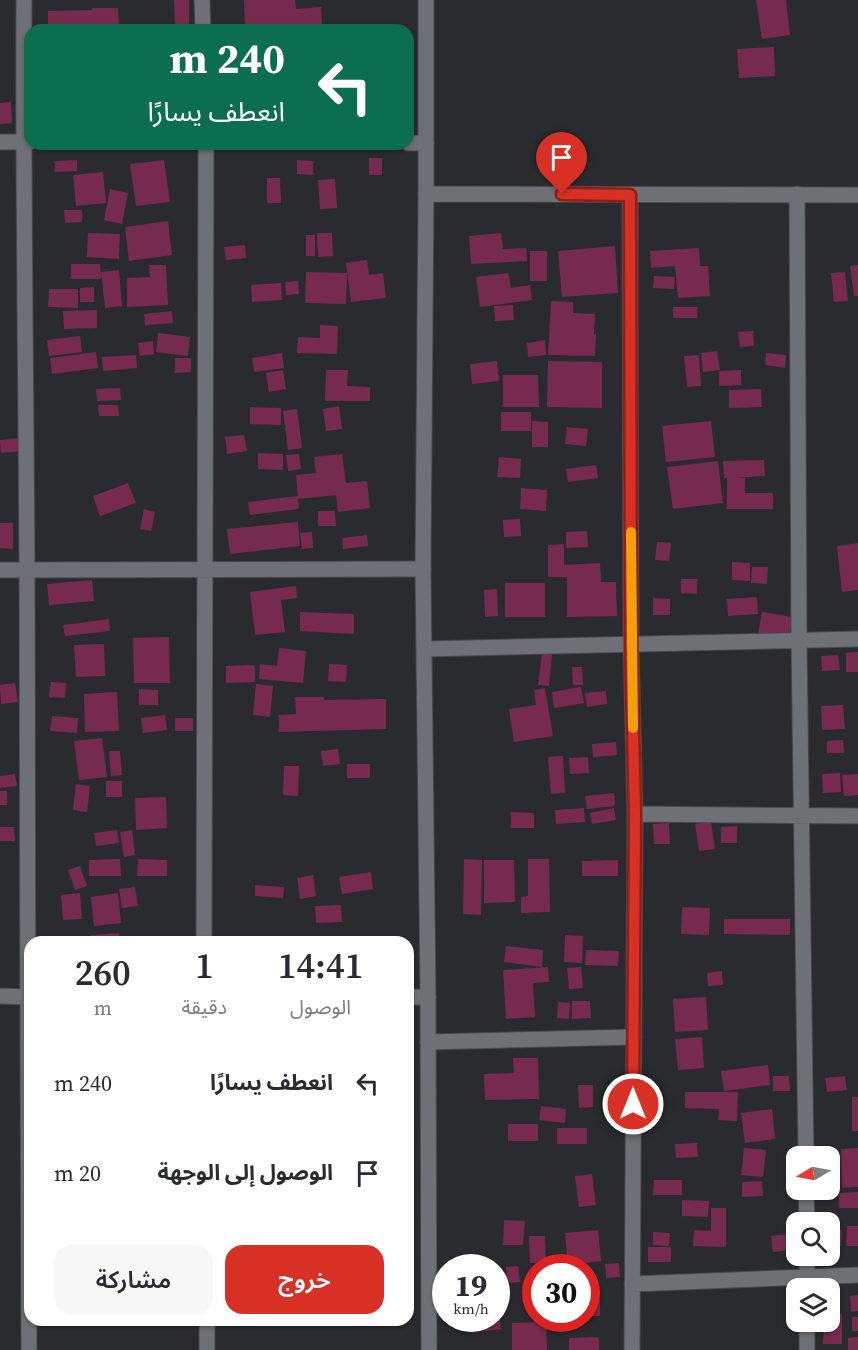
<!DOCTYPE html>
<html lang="ar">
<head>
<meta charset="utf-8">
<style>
	body { margin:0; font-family:"Source Serif 4","Noto Sans Arabic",serif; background:#f7f7f7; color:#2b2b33; direction:rtl; height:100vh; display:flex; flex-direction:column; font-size:22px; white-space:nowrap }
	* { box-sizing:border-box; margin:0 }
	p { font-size:20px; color:#7c7c81 }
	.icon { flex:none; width:33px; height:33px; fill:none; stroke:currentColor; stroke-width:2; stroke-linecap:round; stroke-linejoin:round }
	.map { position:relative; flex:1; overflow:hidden; direction:ltr }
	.sheet { position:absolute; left:24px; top:936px; width:390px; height:390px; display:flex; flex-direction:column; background:#fff; border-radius:18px; box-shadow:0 2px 4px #0004; direction:rtl }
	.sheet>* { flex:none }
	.hud { position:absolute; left:24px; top:24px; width:390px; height:126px; border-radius:18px; box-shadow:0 2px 4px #0004; direction:rtl; background:#0b6e4f; color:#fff; overflow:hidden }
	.needle { width:39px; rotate:260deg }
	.tools { position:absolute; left:786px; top:1146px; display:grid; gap:12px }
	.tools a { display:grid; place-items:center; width:54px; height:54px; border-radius:12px; background:#fff; box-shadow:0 2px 4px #0004; font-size:30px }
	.speed { position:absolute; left:432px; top:1254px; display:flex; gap:12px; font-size:30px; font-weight:700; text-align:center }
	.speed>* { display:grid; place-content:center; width:78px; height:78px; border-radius:50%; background:#fff; box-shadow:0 2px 4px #0004; line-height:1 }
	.speed small { font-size:15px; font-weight:400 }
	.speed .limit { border:9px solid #d22; background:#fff; color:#111 }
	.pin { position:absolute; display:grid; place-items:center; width:51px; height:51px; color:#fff; margin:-62px -26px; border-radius:50% 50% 50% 0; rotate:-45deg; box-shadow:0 0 6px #0007 }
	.pin .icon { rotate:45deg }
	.me { position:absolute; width:66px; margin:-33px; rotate:0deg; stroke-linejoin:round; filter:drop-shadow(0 0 4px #0008) }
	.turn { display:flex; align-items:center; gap:21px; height:126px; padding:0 30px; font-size:27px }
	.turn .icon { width:78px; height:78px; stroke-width:2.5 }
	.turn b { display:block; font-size:42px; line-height:51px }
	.eta { display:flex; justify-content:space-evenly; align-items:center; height:102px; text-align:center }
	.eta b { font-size:36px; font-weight:600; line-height:42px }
	.button { display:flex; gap:12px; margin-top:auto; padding:12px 30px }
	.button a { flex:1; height:69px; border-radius:18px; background:#d93025; color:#fff; font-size:24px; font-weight:600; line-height:69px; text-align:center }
	.button a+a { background:#f7f7f7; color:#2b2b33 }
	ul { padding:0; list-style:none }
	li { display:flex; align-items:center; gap:18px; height:90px; padding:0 30px }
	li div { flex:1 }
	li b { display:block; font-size:22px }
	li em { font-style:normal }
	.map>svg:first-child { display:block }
	.building { fill:#762b4e }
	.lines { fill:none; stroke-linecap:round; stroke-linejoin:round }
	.minor-casing { stroke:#47494c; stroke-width:17 }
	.tertiary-casing { stroke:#47494c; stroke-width:17 }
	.minor { stroke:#6d7074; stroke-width:15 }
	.tertiary { stroke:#6d7074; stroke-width:15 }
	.route-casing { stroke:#8d1f18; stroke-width:15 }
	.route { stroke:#d93025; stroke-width:10 }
	.slow { stroke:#f59e0b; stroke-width:10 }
</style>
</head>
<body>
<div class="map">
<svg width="858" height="1350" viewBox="0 0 858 1350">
	<rect width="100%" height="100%" fill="#292b2f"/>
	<path class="building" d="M174,0H189V27H175Z
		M244,0H295L296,9L321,7L322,24L245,27Z
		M756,0H786L790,35L762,39Z
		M92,8H118L119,26L48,27V11L92,10Z
		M774,47L775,76L739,78L737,49Z
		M11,102L12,123L0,124V103Z
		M369,158H382V175H369Z
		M77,160V171L55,172V161Z
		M164,160L170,202L136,206L130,164Z
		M297,160L313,161V175L297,174Z
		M103,172L106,203L76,206L73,175Z
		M267,178H280L281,203H267Z
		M335,179L337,208L320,209L318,180Z
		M110,189L128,193L122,224L104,220Z
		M64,210H82V222L65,223Z
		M168,221L172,255L129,261L125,227Z
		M88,233L120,234L119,259L87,257Z
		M317,233H332L333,256L318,257Z
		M501,233L503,249L526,248L527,261L471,264L469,236Z
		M306,235H315V256H306Z
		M245,245L246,258L226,260L224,247Z
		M615,246L618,293L562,297L558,251Z
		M699,248L700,266H708L710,296L678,298L675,266L651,268L650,251Z
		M530,251H547V281H530Z
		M367,260L369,275L383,273L386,298L351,302L346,263Z
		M71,264H100L101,279H71Z
		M149,265H166L168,305L127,307V278L150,277Z
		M858,265V296H854L850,266Z
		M119,270L122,306L105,308L101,272Z
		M306,272L347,273L346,304L305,303Z
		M845,272L848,301L834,302L831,273Z
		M508,273L511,288L530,285L532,300L480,307L476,277Z
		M654,276L675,277L674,289L653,288Z
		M298,281L299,294L286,295L285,282Z
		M281,283L282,300L252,302L251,285Z
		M94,287V302H80V288Z
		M49,289H78V308L48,307Z
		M551,301L573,302V313L595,314L594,334H596L595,356L548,355Z
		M513,305L514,320L495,321L494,306Z
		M673,307H697V318H673Z
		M97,310V328L64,329L63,311Z
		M172,311L173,323L145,325L144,314Z
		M320,325L338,326L337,354L297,353L298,337L320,338Z
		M753,331L754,346L740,347L738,332Z
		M158,333L190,337L188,356L156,352Z
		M80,336L82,352L49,356L47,340Z
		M545,340L546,355L528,357L527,343Z
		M153,341L154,354L140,356L138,343Z
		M717,351L720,370L703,372L701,353Z
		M96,352L98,368L52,374L50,358Z
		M282,353L284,368L254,372L252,358Z
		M766,353L786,355L785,368L765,365Z
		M136,355L137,368L103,371L102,357Z
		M699,355L701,386L687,387L684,356Z
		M175,358H191V372L175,373Z
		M497,361L499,381L472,384L470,364Z
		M548,361L602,362V408L547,407Z
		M283,370L286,389L269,392L266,373Z
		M326,370H348L347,386L370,387V401H325Z
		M741,370V385L719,386V371Z
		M503,375H538L539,407H503Z
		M120,388L121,400L97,401L96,389Z
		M761,389L762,407L729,408V390Z
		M98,405H118L119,416H99Z
		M339,406L342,429L326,431L323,409Z
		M250,407L281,408V425L250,424Z
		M297,409L302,448L288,450L283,411Z
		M501,412H531V431H501Z
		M532,421L548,422V447H532Z
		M711,421L715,457L666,462L662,426Z
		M567,427L588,429L586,446L565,444Z
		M244,435L247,451L227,454L225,437Z
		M21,438L22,451L1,453L0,440Z
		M258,453L283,454V470L258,469Z
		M299,454L301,469L288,471L286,455Z
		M342,454L346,483L367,481L370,508L338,512L336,495L298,499L299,509L250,515L248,502L298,496L296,475L316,473L314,457Z
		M499,457L521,459L520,478L497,477Z
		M764,460L765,476L736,478H745V493H773V509H727V478H724L723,461Z
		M718,461L723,503L673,509L667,467Z
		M596,465L598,478L568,482L566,469Z
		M128,483L136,503L100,516L93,496Z
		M521,488L547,490L546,511L520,509Z
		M144,509L155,512L151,531L140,529Z
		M318,511H335L336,526H318Z
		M520,519L521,536L504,537L503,520Z
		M298,522L300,546L230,554L227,529Z
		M0,523H13V549L0,548Z
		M587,531L588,547L566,548V532Z
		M312,532L313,548L302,549L300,533Z
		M367,535L368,546L343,549L342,538Z
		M657,542L671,543L669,561L655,560Z
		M858,543V590L842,592L837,546Z
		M564,544V565L600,563L601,582H616L617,616L567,617V577H548V545Z
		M732,562L750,563V581L732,580Z
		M752,567H768L767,584L751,583Z
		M681,579H697V594L681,593Z
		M92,580L94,601L49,605L47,584Z
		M505,583H545V617H505Z
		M296,586L297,598L281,600L285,632L255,635L250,592Z
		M497,589L498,616L485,617L484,590Z
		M757,597L758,614L728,616L727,599Z
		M653,598L670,599V615H653Z
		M300,612L354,614V634L300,631Z
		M762,612L792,617L789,638L758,634Z
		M109,619L110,631L65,636L63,625Z
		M169,637L170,683H134L133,638Z
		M104,644L105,676L76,677L74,645Z
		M279,648L306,651L303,683L259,679L260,664L277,666Z
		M858,652V672H846V653Z
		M542,654L552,655L549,686L538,685Z
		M838,655L840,670L822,671L821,656Z
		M329,664L347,665L346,682L328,681Z
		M255,665V682L226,683V666Z
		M572,667H582L583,685H573Z
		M51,682L66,683L65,698L49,697Z
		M15,683L18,702L1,704L0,685Z
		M256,684L273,686L270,717L253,715Z
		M581,687L584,703L554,708L552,692Z
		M545,688L553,736L514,742L509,709L536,705L534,690Z
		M139,689L158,690V705H139Z
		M606,691L607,704L587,707L585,693Z
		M117,692L119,731L85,732L84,694Z
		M295,697H324V700L386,699V729L279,732V715L296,714Z
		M843,705L845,729L822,730L821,706Z
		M165,715L167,730L143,733L141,718Z
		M52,716L78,718L77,733L50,731Z
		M175,718H193V731H175Z
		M102,738L107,777L79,780L74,741Z
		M843,740L844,753H827V741Z
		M616,742L617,755L593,757L592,744Z
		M338,749L340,764L323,766L321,751Z
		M109,751H120L122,775L111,776Z
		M563,756L565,793L551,794L548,757Z
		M588,757L589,773L570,774L569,758Z
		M347,764H370V778H347Z
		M284,766H299L298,796L283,795Z
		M840,773L841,792L823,793L822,774Z
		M15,774L17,786L0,788V776Z
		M858,774V795L844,796L842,775Z
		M106,781H122V797H106Z
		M76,784L90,786L87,812L73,810Z
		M0,791H7V805H0Z
		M614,793L615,806L587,809L585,796Z
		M166,797L167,828L136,830L135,798Z
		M584,808L585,822L556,824L555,810Z
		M614,808L616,820L592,824L590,813Z
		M511,812L534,813V828H511Z
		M711,822L715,849L699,851L695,824Z
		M669,823L670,844H654L653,824Z
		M737,826V843H721V827Z
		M0,827H14L15,841H0Z
		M117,830L119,843L96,846L94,833Z
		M132,830L135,855L124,857L120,832Z
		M120,859L121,876H89V860Z
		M138,859L167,860V876H137Z
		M464,859L482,860L481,915L463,914Z
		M528,859H549L550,912L521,913V897L528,896Z
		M484,860H514L515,902L484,903Z
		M618,860V876H582V861Z
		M80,866L87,886L75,890L68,870Z
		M371,872L373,889L342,894L339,877Z
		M313,875L316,896L300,899L297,878Z
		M255,885L284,887L283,898L255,896Z
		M135,887L138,906L122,908L119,889Z
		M80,893L82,919L63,920L61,895Z
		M118,893L121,923L94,926L91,897Z
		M341,905L342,922L316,923L315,906Z
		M682,907L710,908L709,935L681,934Z
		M724,919H790V935L724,934Z
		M119,933L120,942H92L91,935Z
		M565,935L583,936L582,963L564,962Z
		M506,946L543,950L542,967L504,962Z
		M586,950L619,951L618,966L585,965Z
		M548,967L549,982L533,983L535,1017L506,1019L503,970Z
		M581,967L583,988L569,989L567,968Z
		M722,971L723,985L708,986L707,973Z
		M706,997L708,1030L675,1032L673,999Z
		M572,1001H590L591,1018L572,1019Z
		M558,1002L570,1003L569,1019L557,1018Z
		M702,1037L704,1068L678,1070L675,1039Z
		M513,1058H538L539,1099L485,1100L484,1074L514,1073Z
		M768,1065L770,1085L724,1091L721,1071Z
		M773,1076H789L790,1091H773Z
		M845,1076L847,1090L827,1092L825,1078Z
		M578,1085H593V1107L579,1108Z
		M685,1092H738L737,1121L718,1120L719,1109L685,1108Z
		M852,1097H858V1131H852Z
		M541,1106L566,1109L565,1123L539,1120Z
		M772,1109L775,1139L745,1143L741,1113Z
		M508,1124H538V1141H508Z
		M557,1128H587V1144H557Z
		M697,1143L698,1157L676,1158L675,1144Z
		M744,1148L766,1150L763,1177L741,1175Z
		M858,1148V1187L842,1188L841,1149Z
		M592,1174L596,1205L579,1207L575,1176Z
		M654,1180H682V1195H653Z
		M762,1181L763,1196L742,1197V1182Z
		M858,1192V1208H839V1193Z
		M682,1200L709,1201L708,1217L682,1216Z
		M711,1208H726V1247L693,1246L694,1230L711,1231Z
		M504,1220L525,1221L523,1245H503Z
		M847,1226H858V1246H846Z
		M598,1230L601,1261L568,1265L565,1233Z
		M830,1230H842L841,1246H830Z
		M653,1232L670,1233L669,1246L653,1245Z
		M791,1234L792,1250L773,1252L771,1236Z
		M529,1236H545L546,1263H530Z
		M648,1247H671V1262H648Z
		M619,1263L620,1277L606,1278L605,1264Z
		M518,1266L520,1282L507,1283L506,1267Z
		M858,1295V1311L851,1312L850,1296Z
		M586,1300H600V1316H586Z
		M496,1313H499L501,1329L472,1333L470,1318H496Z
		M830,1314H842V1344H823L824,1322H830Z
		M852,1317H858V1331H852Z
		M546,1322L547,1350H512V1323Z
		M599,1337V1350H569V1338Z
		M858,1337V1350H848V1338Z"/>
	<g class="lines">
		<g class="minor-casing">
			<path id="minor" d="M24,0C23,190 26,380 27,570C28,830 27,1090 29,1350
				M202,0L203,30
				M426,194V0
				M797,194L799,640L806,1156
				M630,195L631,644L635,814L632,1350
				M0,570L423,569
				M425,649L858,639
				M635,814L858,816
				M204,942L206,144
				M0,996L30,997
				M408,997H428
				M428,1042L634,1037
				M806,1190L807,1222
				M807,1256V1288
				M632,1284L858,1275
				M207,1320V1350
				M807,1350V1322"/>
		</g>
		<g class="tertiary-casing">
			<path id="tertiary" d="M0,142H30
				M408,143H426
				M429,1350L428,997L423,569L426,194L858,195"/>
		</g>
		<use href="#minor" class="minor"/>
		<use href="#tertiary" class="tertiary"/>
	</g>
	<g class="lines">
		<g class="route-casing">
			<path id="route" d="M562,194L630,195L631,644L635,814L633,1104"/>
		</g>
		<use href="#route" class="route"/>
		<path class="slow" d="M631,532L633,728"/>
	</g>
</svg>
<div class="tools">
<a><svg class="needle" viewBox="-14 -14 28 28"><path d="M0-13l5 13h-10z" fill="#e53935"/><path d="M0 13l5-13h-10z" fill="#7c7c81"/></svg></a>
<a><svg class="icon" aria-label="search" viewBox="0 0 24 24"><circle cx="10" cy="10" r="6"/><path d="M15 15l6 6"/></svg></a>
<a><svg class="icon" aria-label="layers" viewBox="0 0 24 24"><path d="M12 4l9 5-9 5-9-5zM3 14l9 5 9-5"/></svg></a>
</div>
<div class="speed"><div>19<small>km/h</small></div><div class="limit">30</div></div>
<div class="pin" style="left:562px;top:194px;background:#d93025"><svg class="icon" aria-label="arrive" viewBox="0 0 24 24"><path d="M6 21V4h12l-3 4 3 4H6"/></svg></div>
<svg class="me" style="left:633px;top:1104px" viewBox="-20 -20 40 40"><circle r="17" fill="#d93025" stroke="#fff" stroke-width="3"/><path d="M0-11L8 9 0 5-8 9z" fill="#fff"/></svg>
<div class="hud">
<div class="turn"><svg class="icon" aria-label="left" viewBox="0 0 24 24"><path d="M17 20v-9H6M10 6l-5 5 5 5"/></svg><div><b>240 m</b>انعطف يسارًا</div></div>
</div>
<section class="sheet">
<div class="eta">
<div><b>14:41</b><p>الوصول</p></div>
<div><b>1</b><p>دقيقة</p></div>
<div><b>260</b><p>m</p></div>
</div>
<ul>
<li><svg class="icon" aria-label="left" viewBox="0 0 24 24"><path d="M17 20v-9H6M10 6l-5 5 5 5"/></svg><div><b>انعطف يسارًا</b></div><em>240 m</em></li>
<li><svg class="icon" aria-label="arrive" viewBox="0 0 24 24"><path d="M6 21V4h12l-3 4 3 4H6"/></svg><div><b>الوصول إلى الوجهة</b></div><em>20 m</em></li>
</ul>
<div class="button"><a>خروج</a><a>مشاركة</a></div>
</section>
</div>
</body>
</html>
